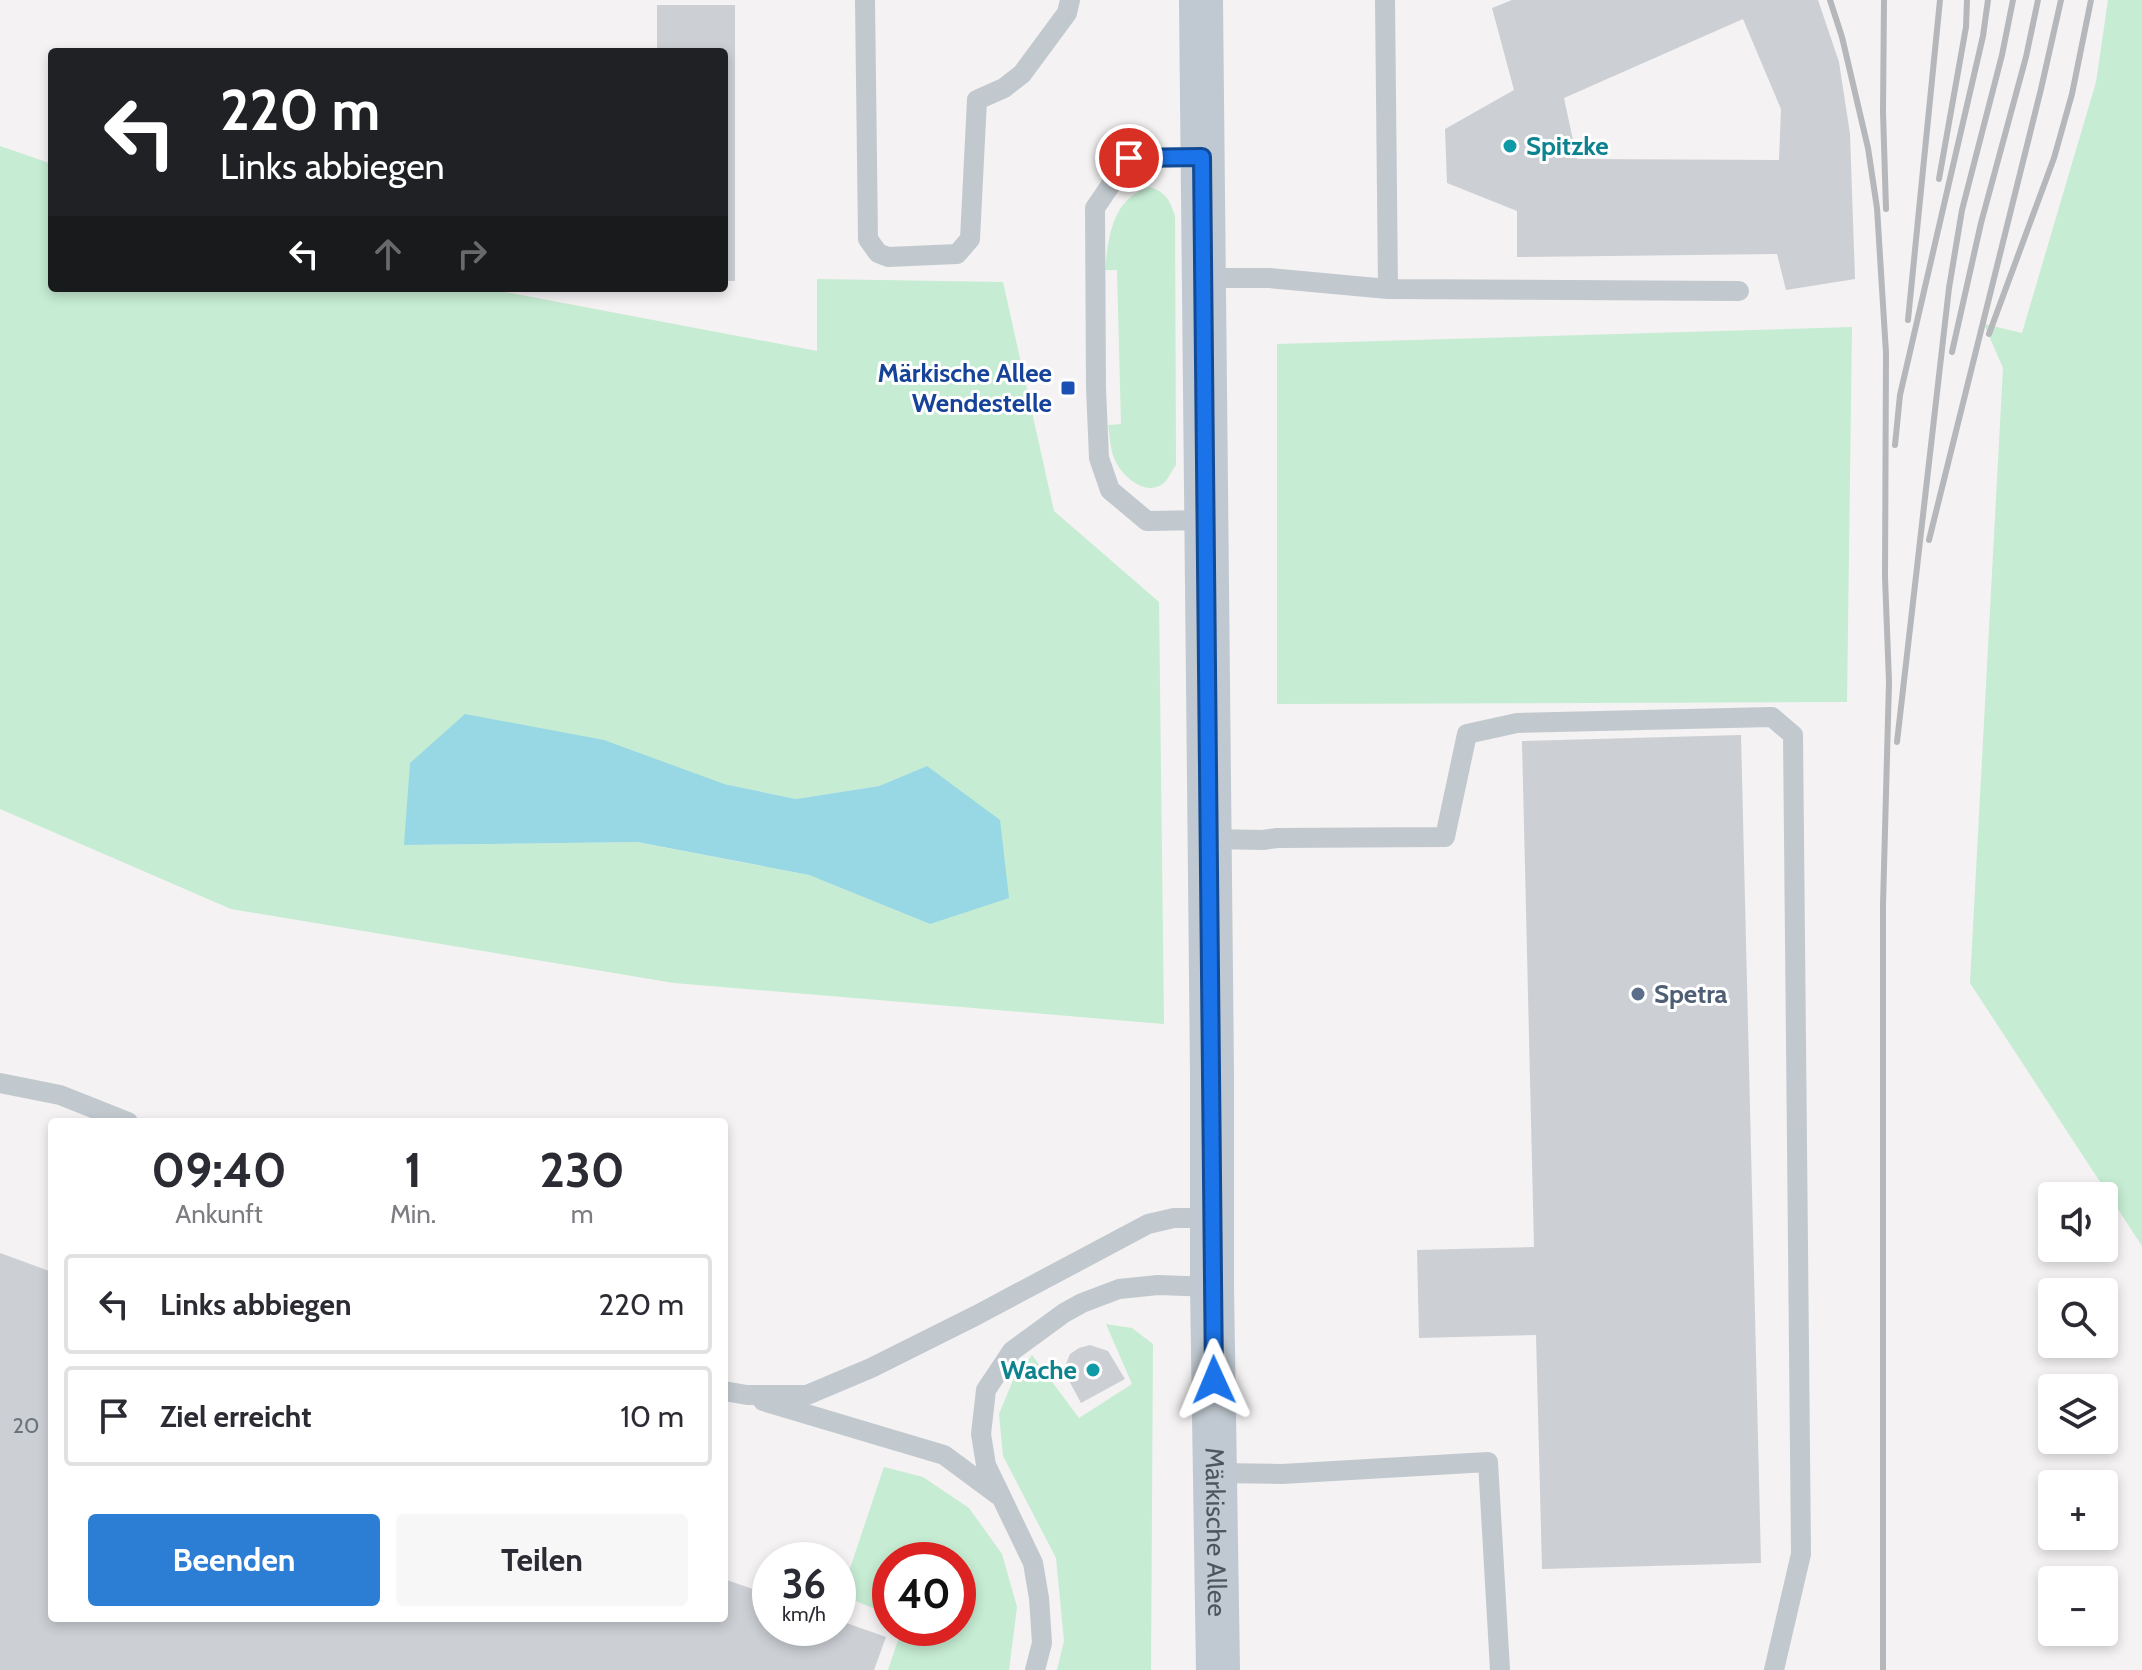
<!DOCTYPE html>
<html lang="de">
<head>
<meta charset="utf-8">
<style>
	body { margin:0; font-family:Cabin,sans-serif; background:#f7f7f7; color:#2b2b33; height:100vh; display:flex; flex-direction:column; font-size:30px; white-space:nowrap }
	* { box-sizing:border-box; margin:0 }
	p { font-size:26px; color:#7c7c81 }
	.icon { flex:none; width:44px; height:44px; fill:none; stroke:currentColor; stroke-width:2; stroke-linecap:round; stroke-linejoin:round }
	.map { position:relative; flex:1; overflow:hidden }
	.drawer { position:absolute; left:48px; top:1118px; width:680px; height:504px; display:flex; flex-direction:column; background:#fff; border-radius:8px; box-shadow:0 4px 12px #0003 }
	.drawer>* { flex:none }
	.banner { position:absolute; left:48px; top:48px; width:680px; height:244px; border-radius:8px; box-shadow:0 4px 12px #0003; background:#202124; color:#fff; overflow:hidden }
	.fabs { position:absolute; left:2038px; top:1182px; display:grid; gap:16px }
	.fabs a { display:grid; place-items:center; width:80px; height:80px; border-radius:8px; background:#fff; box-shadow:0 4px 12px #0003; font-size:40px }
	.speed { position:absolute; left:752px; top:1542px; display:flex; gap:16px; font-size:40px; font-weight:700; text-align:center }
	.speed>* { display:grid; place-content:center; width:104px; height:104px; border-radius:50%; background:#fff; box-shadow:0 4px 12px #0003; line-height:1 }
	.speed small { font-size:20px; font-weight:400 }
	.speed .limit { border:12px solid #d22; background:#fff; color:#111 }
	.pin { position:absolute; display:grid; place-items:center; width:68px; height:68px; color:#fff; margin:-34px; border:4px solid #fff; border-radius:50%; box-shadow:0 2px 8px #0007 }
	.me { position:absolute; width:88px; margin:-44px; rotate:359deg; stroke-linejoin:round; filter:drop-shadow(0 0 6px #0008) }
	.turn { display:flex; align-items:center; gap:28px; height:168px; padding:0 40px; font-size:36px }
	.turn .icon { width:104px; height:104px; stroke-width:2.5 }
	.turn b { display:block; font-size:56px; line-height:68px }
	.lanes { display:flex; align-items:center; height:76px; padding:0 40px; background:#0003; justify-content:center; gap:40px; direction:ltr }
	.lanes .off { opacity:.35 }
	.eta { display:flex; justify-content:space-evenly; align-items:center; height:136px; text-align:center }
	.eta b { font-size:48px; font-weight:700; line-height:56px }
	.cta { display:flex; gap:16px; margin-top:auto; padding:16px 40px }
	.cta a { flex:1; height:92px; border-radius:8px; background:#2c7dd4; color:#fff; font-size:32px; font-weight:700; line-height:92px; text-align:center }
	.cta a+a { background:#f7f7f7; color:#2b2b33 }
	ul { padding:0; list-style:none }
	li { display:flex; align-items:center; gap:24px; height:100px; margin:0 16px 12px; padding:0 24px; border:4px solid #e1e1e2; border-radius:8px }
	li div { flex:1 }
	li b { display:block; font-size:30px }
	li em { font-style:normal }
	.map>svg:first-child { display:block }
	.green { fill:#c6ecd3; fill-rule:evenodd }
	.water { fill:#97d8e4 }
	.building { fill:#cccfd4; fill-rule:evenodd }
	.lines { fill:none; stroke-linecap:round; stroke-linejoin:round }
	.lane { stroke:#c1c9cf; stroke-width:20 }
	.secondary { stroke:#c0c9d1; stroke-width:44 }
	.rail { stroke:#b5b7bb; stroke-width:6 }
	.route-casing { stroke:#114b97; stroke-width:20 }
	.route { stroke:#1a73e8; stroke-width:14 }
	.culture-dot { fill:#0f9aa8; stroke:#fff; stroke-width:3 }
	.transit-dot { fill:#1a4fb4; stroke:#fff; stroke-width:3 }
	.service-dot { fill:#5c6f8a; stroke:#fff; stroke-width:3 }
	.labels { text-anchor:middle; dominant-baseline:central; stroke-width:6; stroke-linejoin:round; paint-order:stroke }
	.number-label { font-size:22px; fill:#6b747c }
	.culture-label { font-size:26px; font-weight:bold; fill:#0d838f; stroke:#fff; text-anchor:start }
	.transit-label { font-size:26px; font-weight:bold; fill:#164399; stroke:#fff; text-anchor:end }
	.service-label { font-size:26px; font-weight:bold; fill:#4e5e75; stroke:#fff; text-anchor:start }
	.street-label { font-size:26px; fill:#4b565e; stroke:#fff }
</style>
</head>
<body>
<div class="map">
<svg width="2142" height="1670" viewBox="0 0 2142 1670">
	<rect width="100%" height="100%" fill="#f4f2f2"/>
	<path class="green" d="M2108,0H2142V1246L1970,983L2003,368L1984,324L2022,333L2096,82Z
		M0,146L52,164V288H484L817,351V279L1003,282L1054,511L1159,602L1164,1024L674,983L231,909L0,809ZM927,766L930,924L809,875L636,842L405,845L724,784L796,799L879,786Z
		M1150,187C1166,192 1170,201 1175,216L1176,465C1172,470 1169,477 1165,482C1147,499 1121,476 1114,458C1110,448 1110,436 1108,425L1121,424L1117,270H1105C1108,237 1113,197 1150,187Z
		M1852,327L1847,702L1277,704V344Z
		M1106,1324L1132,1328L1153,1344L1151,1670H1057L1064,1641L1056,1558L1003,1456L999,1414L1014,1378L1032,1355L1079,1418L1132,1384Z
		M884,1467L923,1477L969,1508L1002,1554L1017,1607L1009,1670H888L902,1628H958V1560H890V1615L841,1595Z"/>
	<path class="water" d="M465,714L604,740L724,784L796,799L879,786L927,766L1000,820L1009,898L930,924L809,875L637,842L404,845L410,763Z"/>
	<path class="building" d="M1512,0H1818L1839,62L1850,134L1855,279L1786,290L1777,254L1517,257V211L1447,183L1445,129L1514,90L1492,8ZM1743,19L1781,109L1779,160L1577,159L1564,98Z
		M657,5H735V281H724V52H657Z
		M1741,735L1761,1563L1542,1569L1536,1335L1419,1338L1417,1250L1534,1247L1522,741Z
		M0,1253L52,1272V1618H724V1579L770,1595V1628H838V1620L886,1637L874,1670H0Z
		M1090,1345L1108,1351L1125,1379L1081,1403L1066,1375V1364L1070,1354L1079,1348Z"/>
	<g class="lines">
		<path class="lane" d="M865,0L868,239L878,253L888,257L957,254L970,239L977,100L1004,88L1022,74L1067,13L1070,0
			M1202,157L1129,158L1095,208L1096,388L1099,458L1110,490L1147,521L1207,520
			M1205,278H1269L1388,289L1385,0
			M1388,289L1739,291
			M1210,839L1263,840L1277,838L1445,837L1467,734L1517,723L1772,717L1793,735L1801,1554L1774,1670
			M0,1083L60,1095L128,1122
			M724,1391L747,1395H807L871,1368L977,1315L1148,1224L1174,1218H1214
			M763,1401L944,1455L998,1495
			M1215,1473L1282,1474L1488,1462L1500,1670
			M1035,1670L1042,1643L1039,1598L1033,1563L986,1465L981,1434L986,1390L1012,1351L1064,1313L1082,1303L1119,1289L1158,1285L1212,1287"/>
		<path class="secondary" id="s1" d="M1201,0L1212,1073V1287L1218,1670"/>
		<path class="rail" d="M1830,0L1842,37L1868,148L1877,208L1886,353L1885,577L1889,682L1883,905V1670
			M1884,0L1883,112L1886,209
			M1939,179L1966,27L1967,0
			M1908,320L1940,0
			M1989,334L2054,158L2072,94L2091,0
			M1952,352L1981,223L2026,57L2038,0
			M1895,445L1900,395L1983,36L1988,0
			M1929,540L2041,89L2061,0
			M1897,742L1949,288L1962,210L2002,55L2013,0"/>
	</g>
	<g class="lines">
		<g class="route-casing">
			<path id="route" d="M1129,158L1202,157L1214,1380"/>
		</g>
		<use href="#route" class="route"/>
	</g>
	<g class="culture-dot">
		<circle cx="1510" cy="146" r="8"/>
		<circle cx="1093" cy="1370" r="8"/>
	</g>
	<rect class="transit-dot" x="1060" y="380" width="16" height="16" rx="4"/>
	<circle class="service-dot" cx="1638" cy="994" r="8"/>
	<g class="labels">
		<g class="number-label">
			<text x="26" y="1425">20</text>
		</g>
		<g class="culture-label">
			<text x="1526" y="146">Spitzke</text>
			<text x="1077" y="1370" text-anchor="end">Wache</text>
		</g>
		<g class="transit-label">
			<text x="1052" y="373">Märkische Allee<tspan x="1052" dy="30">Wendestelle</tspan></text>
		</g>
		<g class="service-label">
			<text x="1654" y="994">Spetra</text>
		</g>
		<g class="street-label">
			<text stroke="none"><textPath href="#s1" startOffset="1532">Märkische Allee</textPath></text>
		</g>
	</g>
</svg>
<div class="fabs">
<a><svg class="icon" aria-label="sound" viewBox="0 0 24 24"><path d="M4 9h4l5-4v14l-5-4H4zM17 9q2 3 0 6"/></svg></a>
<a><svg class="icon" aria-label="search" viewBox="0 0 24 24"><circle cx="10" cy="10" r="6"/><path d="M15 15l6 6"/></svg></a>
<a><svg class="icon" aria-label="layers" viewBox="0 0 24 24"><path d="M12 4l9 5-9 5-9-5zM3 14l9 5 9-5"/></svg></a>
<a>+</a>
<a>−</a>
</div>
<div class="speed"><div>36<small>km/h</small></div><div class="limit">40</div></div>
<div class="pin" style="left:1129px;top:158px;background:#d93025"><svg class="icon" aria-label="arrive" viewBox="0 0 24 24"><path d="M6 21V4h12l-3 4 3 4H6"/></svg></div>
<svg class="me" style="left:1214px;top:1380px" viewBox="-20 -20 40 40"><path d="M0-17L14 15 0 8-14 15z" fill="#1a73e8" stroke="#fff" stroke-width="4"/></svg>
<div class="banner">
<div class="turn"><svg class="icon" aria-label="left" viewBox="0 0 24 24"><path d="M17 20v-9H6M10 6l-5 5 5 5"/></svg><div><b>220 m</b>Links abbiegen</div></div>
<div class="lanes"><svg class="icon" aria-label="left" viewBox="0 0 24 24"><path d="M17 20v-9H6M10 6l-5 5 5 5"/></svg><svg class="icon off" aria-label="ahead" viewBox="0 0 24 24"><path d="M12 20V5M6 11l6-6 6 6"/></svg><svg class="icon off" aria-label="right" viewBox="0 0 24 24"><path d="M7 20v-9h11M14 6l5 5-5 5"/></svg></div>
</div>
<section class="drawer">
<div class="eta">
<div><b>09:40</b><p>Ankunft</p></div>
<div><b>1</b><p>Min.</p></div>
<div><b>230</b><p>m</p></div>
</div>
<ul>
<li><svg class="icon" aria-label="left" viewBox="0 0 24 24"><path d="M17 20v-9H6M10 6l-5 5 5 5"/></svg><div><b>Links abbiegen</b></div><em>220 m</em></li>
<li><svg class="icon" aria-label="arrive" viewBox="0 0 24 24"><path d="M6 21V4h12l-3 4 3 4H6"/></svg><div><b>Ziel erreicht</b></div><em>10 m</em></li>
</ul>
<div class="cta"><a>Beenden</a><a>Teilen</a></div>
</section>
</div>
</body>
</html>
